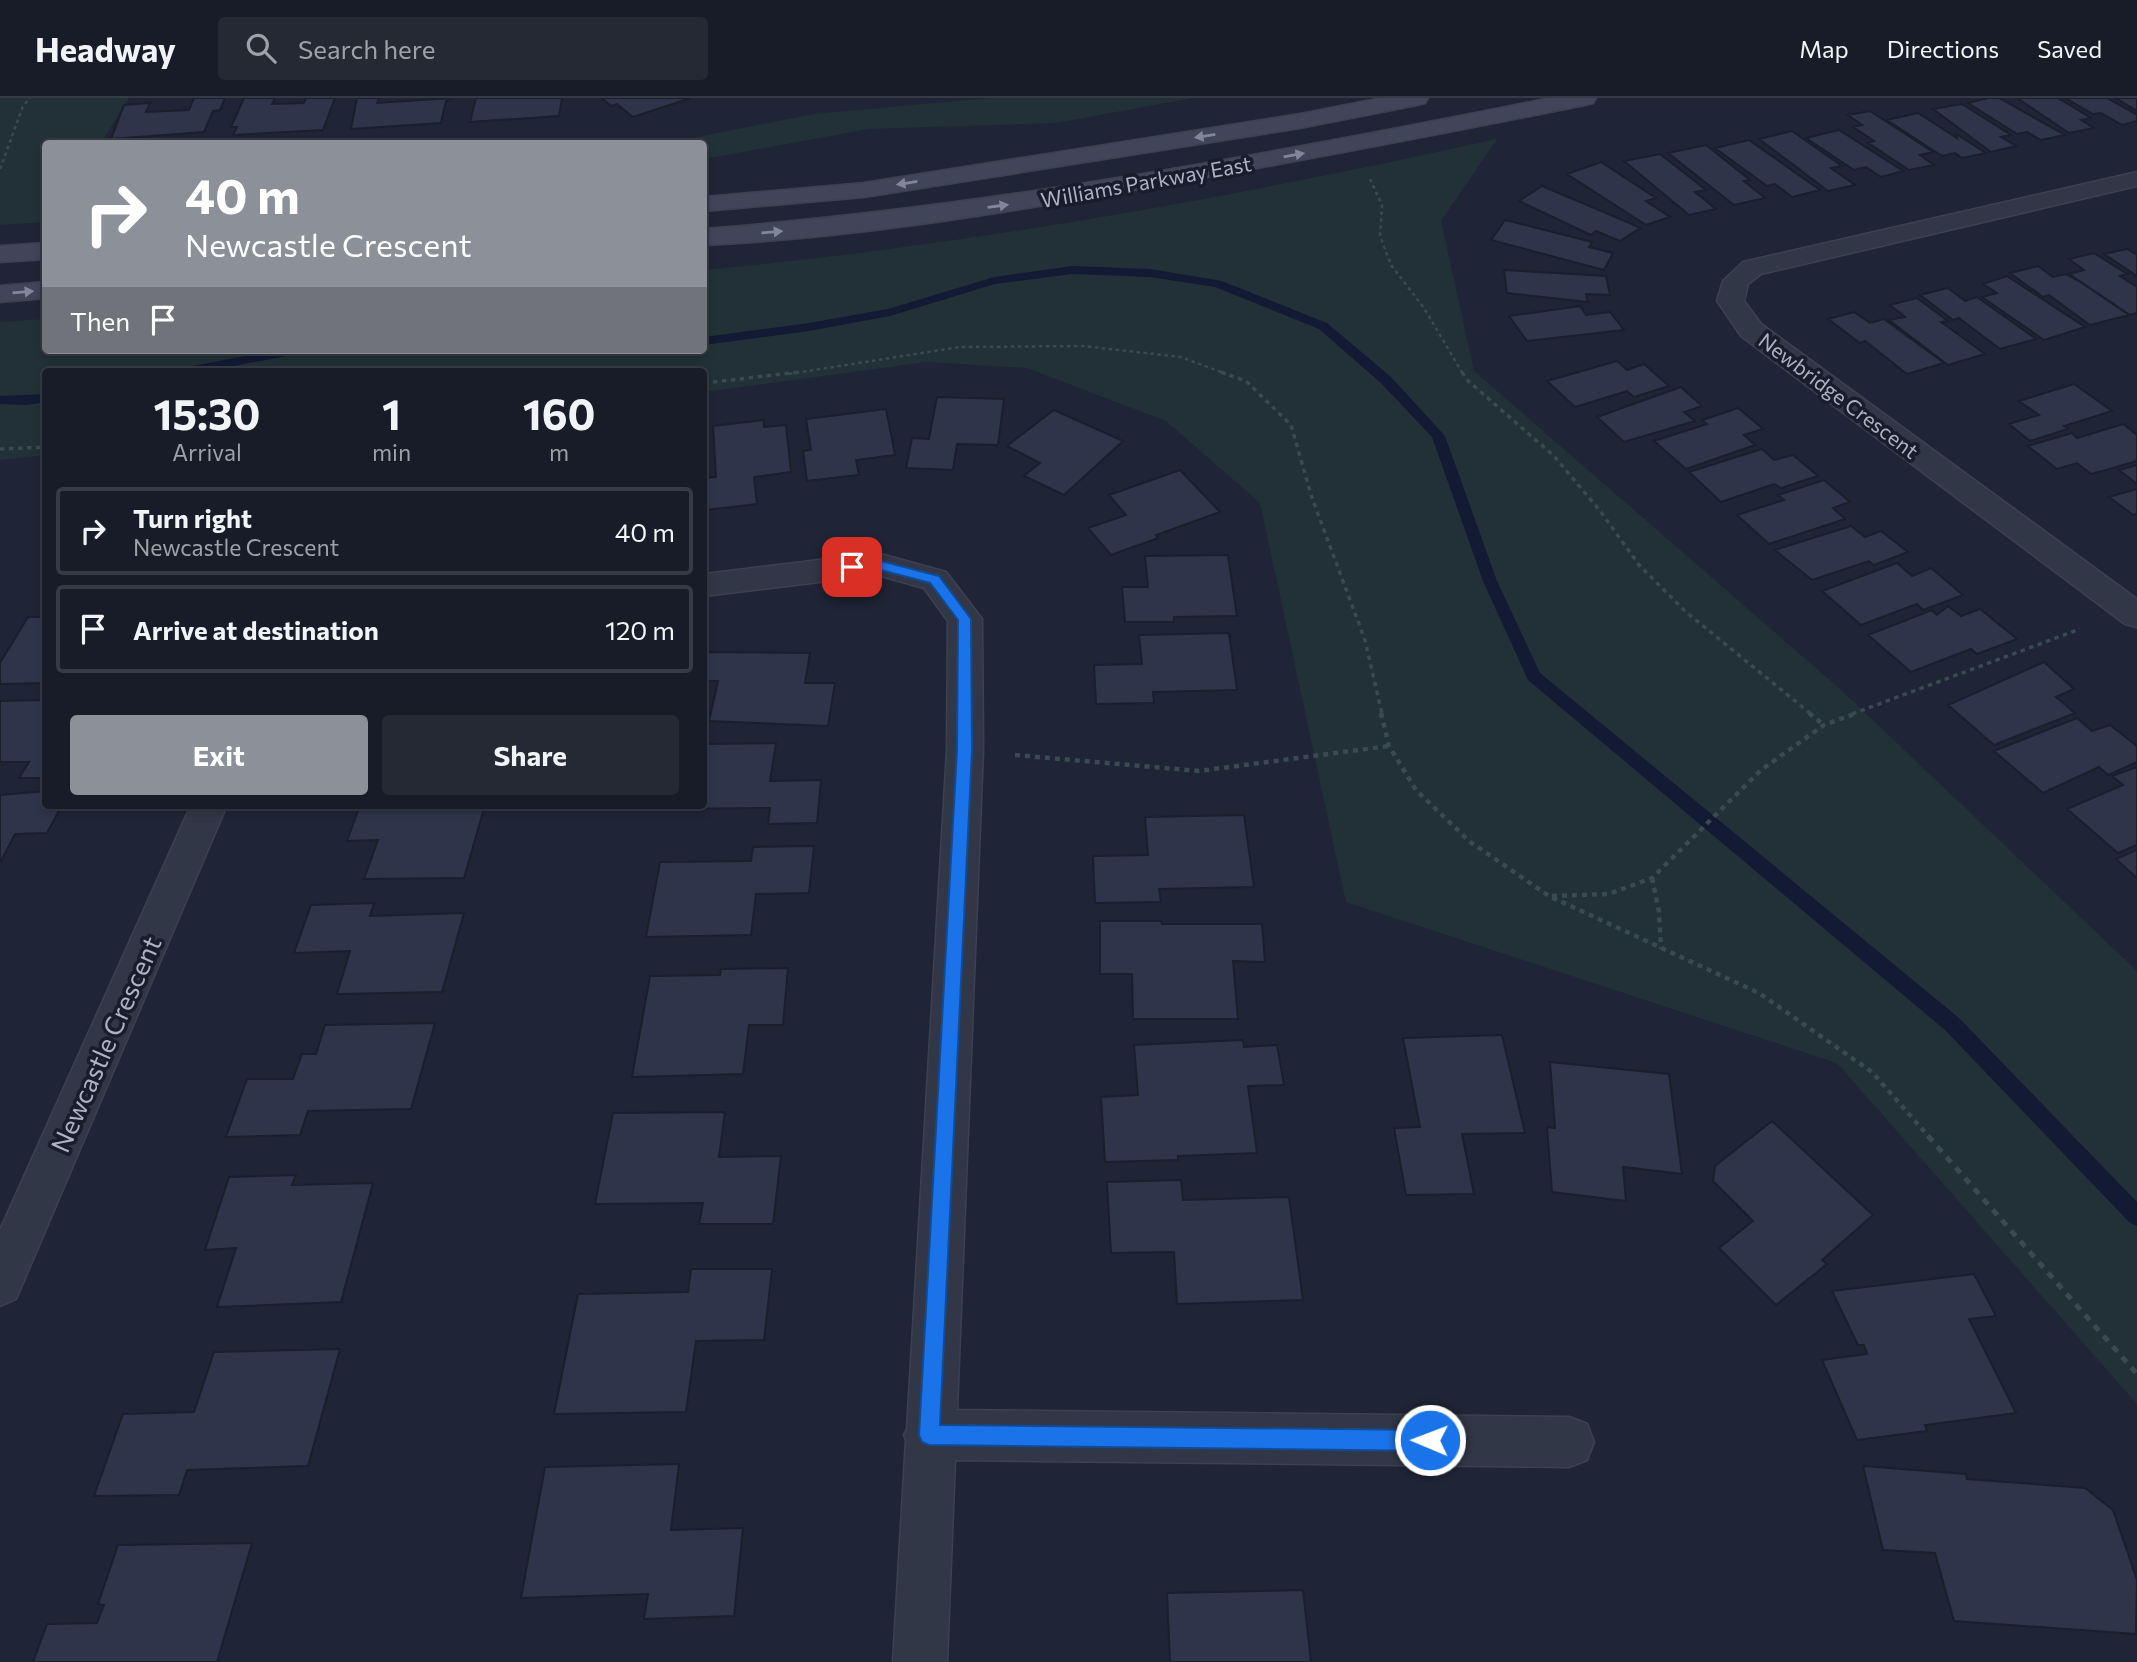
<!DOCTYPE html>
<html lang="en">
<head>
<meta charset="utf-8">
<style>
	body { margin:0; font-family:Commissioner,sans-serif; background:#242934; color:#f1f3f6; height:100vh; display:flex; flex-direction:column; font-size:26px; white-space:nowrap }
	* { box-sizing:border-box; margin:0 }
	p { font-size:23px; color:#9ea1a8 }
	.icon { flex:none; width:38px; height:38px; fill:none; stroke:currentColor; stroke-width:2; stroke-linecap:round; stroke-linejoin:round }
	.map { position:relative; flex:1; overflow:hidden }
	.panel { position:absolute; left:42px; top:270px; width:665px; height:441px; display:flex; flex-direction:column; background:#171c28; border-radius:7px; box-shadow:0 4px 10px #0003,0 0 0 2px #363a45 }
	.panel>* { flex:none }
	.hud { position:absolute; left:42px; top:42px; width:665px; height:214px; border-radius:7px; box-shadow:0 4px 10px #0003,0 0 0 2px #363a45; background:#8c9099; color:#fff; overflow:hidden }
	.pin { position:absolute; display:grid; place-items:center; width:60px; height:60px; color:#fff; margin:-30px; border-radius:14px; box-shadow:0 4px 10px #0006 }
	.me { position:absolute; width:77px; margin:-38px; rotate:271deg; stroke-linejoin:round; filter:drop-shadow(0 0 5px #0008) }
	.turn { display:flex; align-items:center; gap:24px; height:147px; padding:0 28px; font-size:32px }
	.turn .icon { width:91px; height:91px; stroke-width:2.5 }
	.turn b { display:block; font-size:49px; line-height:60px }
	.then { display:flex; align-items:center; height:66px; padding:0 28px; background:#0003; gap:14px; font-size:26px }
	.eta { display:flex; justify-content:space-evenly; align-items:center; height:119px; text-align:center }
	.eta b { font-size:42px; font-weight:700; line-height:49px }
	.button { display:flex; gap:14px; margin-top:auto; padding:14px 28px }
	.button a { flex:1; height:80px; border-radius:7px; background:#8c9099; color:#fff; font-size:28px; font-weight:700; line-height:80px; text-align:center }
	.button a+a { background:#242934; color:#f1f3f6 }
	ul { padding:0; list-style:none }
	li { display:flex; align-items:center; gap:21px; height:88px; margin:0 14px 10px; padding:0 14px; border:4px solid #363a45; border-radius:7px }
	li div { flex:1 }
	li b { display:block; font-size:26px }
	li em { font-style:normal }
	header { display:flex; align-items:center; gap:42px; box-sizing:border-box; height:98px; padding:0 35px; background:#171c28; border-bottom:2px solid #363a45 }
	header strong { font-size:33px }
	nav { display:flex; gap:38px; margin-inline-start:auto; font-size:24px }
	.search { width:490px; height:63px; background:#242934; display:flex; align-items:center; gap:18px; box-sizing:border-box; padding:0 24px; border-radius:7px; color:#9ea1a8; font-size:26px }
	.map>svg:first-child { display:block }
	.green { fill:#213137 }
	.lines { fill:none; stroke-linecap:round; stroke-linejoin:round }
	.stream { fill:#131a33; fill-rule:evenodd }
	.building { fill:#2e354b; stroke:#1a1e2d; stroke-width:2 }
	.street-casing { stroke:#3c4050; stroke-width:3 }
	.secondary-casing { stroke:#3c4050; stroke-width:3 }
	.path-far3 { stroke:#394a50; stroke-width:2.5; stroke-dasharray:3.5 3.5; stroke-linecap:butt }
	.path-far2 { stroke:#394a50; stroke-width:3.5; stroke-dasharray:4.5 4.5; stroke-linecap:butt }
	.path-far1 { stroke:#394a50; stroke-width:4.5; stroke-dasharray:5 5; stroke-linecap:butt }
	.path { stroke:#394a50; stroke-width:5; stroke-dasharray:7 7; stroke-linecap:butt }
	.street { fill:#323747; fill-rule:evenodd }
	.secondary { fill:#40455a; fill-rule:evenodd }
	.oneway { fill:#81869a }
	.route { fill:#1a73e8; stroke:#114b97; stroke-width:2 }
	.labels { text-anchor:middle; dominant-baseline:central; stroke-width:7; stroke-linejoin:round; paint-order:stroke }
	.far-street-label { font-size:21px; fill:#acb1c4; stroke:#181c2b }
	.street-label { font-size:26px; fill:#acb1c4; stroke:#181c2b }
</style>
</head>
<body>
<header>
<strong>Headway</strong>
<div class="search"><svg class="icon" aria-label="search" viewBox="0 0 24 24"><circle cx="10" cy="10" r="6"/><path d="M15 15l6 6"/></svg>Search here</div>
<nav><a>Map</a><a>Directions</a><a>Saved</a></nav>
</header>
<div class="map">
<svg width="2137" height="1564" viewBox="0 0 2137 1564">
	<rect width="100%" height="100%" fill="#1f2536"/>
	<path class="green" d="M0,0H129L101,45L46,46L45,124L0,127Z
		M990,0H1193L1056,25L868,31L704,61V46L667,45L814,16Z
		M1497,41L1441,123L1474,273L1840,591L2137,873V1306L1837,965L1346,804L1260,405L1166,323L1027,270L927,264L704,294V273H46L45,357L0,362V224L45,221L46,252H704V172C971,147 1235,99 1497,41Z"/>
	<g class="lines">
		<path class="stream" d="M1072,168L1150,171L1222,183L1327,225L1391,279L1445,338L1497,483L1540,575L1959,920L2137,1104V1128L2130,1125L1945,932L1528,582L1483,483L1432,339L1381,285L1319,231L1215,189L1150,179L1072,176L995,186L890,218L809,233L704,247V239L809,225L888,211L994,179Z
			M278,252H304L298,256L207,273H181L187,269Z
			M46,296V304L26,307L0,306V298Z"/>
	</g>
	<path class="building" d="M194,0H225L220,12L213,13L204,34L111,41L124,7L150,5L146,14L189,12Z
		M244,0H275L272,6L304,5L306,0H335L323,32L233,37L237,29H231Z
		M357,0H379L377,5L453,0L446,3L441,25L351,31Z
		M476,0H562L559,18L470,24Z
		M602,0H691L633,19L617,6L611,8Z
		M1988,0H1999L2065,37L2041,42L2027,34L2017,36L1968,5Z
		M2017,0H2058L2091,20L2081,22L2094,30L2069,35Z
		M2065,0H2107L2137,17V23L2122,27L2101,15L2093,16Z
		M2121,0H2137V13L2117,1Z
		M1962,6L2011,37L2001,39L2016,48L1991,54L1933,11Z
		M1870,13L1933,54L1920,57L1934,67L1909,72L1868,45L1874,43L1853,29L1862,27L1848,17Z
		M1918,15L1957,40L1956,36L1986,55L1962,60L1955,55L1942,58L1887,22Z
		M1839,32L1903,73L1881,79L1866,69L1854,72L1806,40Z
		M1792,33L1842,68L1831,70L1855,87L1828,93L1759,41Z
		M1749,42L1820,92L1792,99L1775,86L1767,88L1715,50Z
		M1706,47L1750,82L1744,83L1765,100L1734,107L1668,55Z
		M1660,56L1706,92L1695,94L1716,111L1689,117L1624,63Z
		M1601,64L1656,100L1646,103L1670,119L1646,127L1567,76Z
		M1542,88L1632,126L1640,130L1620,143L1596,133L1591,137L1519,103Z
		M1505,122L1592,144L1589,149L1613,155L1604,172L1491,142Z
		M2127,151L2137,157V178L2104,156Z
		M2094,155L2127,176L2120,178L2137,189V215L2130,217L2069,176L2084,172L2069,161Z
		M2038,168L2053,179L2066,176L2079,183L2129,217L2090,227L2049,197L2043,199L2010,175Z
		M1504,172L1606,178L1610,197L1586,196L1588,204L1507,195Z
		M2007,178L2036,197L2085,229L2044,242L1982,199L1997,195L1983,186Z
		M1948,190L1965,203L1977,199L2036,241L2000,251L1959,220L1953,222L1920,197Z
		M1917,200L1948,223L1941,224L1985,256L1948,267L1889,222L1905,219L1890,207Z
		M1580,208L1586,217L1610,214L1624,232L1527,243L1509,218Z
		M1854,214L1870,225L1884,221L1944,265L1907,276L1865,243L1860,245L1828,221Z
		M1617,263L1627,272L1644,266L1669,288L1634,299L1627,293L1575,309L1547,283Z
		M2074,286L2112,313L2064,328L2068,331L2030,343L2009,326L2039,317L2019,303Z
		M1681,289L1702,308L1684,314L1695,323L1624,344L1597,319Z
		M937,299L1004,301L998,347L957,346L953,372L906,370L912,340L929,341Z
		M1738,310L1763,331L1744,337L1755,347L1686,371L1654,343L1707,326L1702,322Z
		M886,311L895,357L856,362L859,377L807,383L803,353L811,352L806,321Z
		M1054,312L1123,343L1064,397L1024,378L1040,365L1007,348Z
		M764,322V329L786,327L791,374L754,379L757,406L706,412L704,380L716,379L713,328Z
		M2123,326L2137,337V363L2106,372L2091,376L2077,365L2057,371L2028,348L2072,335L2077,340Z
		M1762,351L1774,362L1793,357L1818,378L1781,390L1774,386L1721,404L1689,374Z
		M2137,367V386L2119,372Z
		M1180,372L1220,414L1156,437L1158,440L1111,457L1088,430L1126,417L1109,397Z
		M1824,382L1850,404L1833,410L1845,421L1769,446L1737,417L1784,402L1778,397Z
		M2137,391V416L2133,417L2109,399Z
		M1851,428L1865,439L1881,433L1908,454L1874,467L1869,463L1812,482L1775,452Z
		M1228,457L1237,518L1174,519V524H1125L1122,489H1148L1145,458Z
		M1897,465L1912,478L1931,470L1963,497L1923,512L1917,506L1861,527L1822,493Z
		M1948,508L1961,518L1980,511L2017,541L1977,556L1971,551L1911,574L1868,537L1932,512L1937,517Z
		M28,519H46V585L0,586V565Z
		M1229,535L1237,592L1153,594L1154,605L1096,606L1094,567L1142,566L1139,537Z
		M704,554L810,555L805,585H835L828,628L709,623L718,583H704Z
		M2044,564L2074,591L2056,599L2075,615L1994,647L1948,607Z
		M46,602V680H19L29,664H0V603Z
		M2077,620L2092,633L2110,627L2137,648V664L2108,677L2099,669L2043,695L1994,653Z
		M776,645L770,683L821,682L817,725L768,726L770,710L670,711L671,707H704V646Z
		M2137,669V747L2118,755L2067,711L2123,687L2112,678Z
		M46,693V707H62L47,735L15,736L0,765V697Z
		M360,707H485L464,780L364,781L378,742L347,743Z
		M1244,717L1254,789L1159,791L1161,804L1095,805L1093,758L1148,757L1145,719Z
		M814,748L809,795L756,796L751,837L646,839L660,764L751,763L753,749Z
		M2137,752V780L2116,761Z
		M374,805L370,818L464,815L442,894L337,896L350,853L294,855L311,807Z
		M1100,823H1161L1162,826H1262L1265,864L1233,863L1238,921H1133L1132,876H1100Z
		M788,870L783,927H749L743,976L632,979L650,878L720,877L721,871Z
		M435,925L411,1011L308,1013L300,1037L226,1039L247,981H293L302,956H316L325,927Z
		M1502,937L1525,1035L1462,1036L1474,1096L1406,1097L1394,1030L1420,1029L1403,940Z
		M1243,942L1244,949L1277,947L1284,987L1248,988L1257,1055L1178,1058V1062L1105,1064L1101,999L1138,997L1134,947Z
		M1550,964L1669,976L1682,1076L1623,1069L1626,1103L1552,1094L1547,1029L1555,1030Z
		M725,1014L719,1059L781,1058L773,1126H699L703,1105L595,1106L613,1015Z
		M1772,1023L1873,1117L1822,1162L1827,1166L1776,1207L1719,1150L1753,1123L1713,1083L1715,1068Z
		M296,1077L292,1087L373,1085L341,1204L217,1209L236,1150L205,1152L229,1079Z
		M1181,1082L1183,1102L1289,1099L1303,1202L1177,1206L1174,1154L1111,1155L1107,1084Z
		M691,1171H772L764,1242L696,1243L686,1314L554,1316L578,1196L688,1194Z
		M1974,1176L1996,1218L1969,1221L2016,1315L1925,1327L1927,1333L1857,1342L1822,1262L1867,1256L1864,1247H1858L1832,1193Z
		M340,1251L308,1368L187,1372L179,1397L94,1398L123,1316L194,1314L214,1254Z
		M679,1366L671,1432L743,1430L734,1518L644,1521L648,1496L521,1500L545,1369Z
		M1863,1368L1966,1376L1967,1381L2085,1390L2113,1412L2137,1482L2136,1536L1954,1523L1935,1455L1883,1452Z
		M252,1445L217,1564H33L47,1526L97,1525L104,1507L98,1506L118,1447Z
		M1303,1492L1311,1564H1170L1167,1495Z"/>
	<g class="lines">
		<g class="street-casing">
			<path id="street" d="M2137,74V88L1761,176L1748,186L1744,203L1761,226L2137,501V529L2125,526L1741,238L1717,203L1723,183L1743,164Z
				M877,455L946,474L982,521L983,652L957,1312L1569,1319L1587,1326L1594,1344L1587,1362L1569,1369L955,1362L947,1564H893L906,1342L904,1337L907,1331L947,652L948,523L924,490L877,477L704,498V476Z
				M191,707H227L16,1201L0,1208V1132Z"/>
		</g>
		<g class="secondary-casing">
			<path id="secondary" d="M1382,0H1428L1425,5L1417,7L1300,30L864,99L704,113V99L864,85L1300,16Z
				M1551,0H1596L1593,5L1585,7C1435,37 1284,66 1133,92C991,117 848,140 704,147V131C989,109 1270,56 1551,0Z
				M46,145V161L0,164V148Z
				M46,184V200L0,204V188Z"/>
		</g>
		<path class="path-far3" d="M0,71L23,8L30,0
			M1370,81L1382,107L1380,138L1391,167L1424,210L1463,276
			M789,276L960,249L1083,248L1181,259L1226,276"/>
		<path class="path-far2" d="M1221,274L1246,283L1291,327L1312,400L1365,542L1382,616
			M1462,274L1466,281L1554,358L1601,414L1639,467L1686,514L1811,616
			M704,285L800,274
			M0,351L46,349
			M1852,616L2080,531"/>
		<path class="path-far1" d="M1381,615L1389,648L1416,692L1469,743L1549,798L1759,895L1872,974L1930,1040
			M1809,615L1824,627
			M1015,657L1199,673L1389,648
			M1652,780L1659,814L1661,851
			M1552,798L1609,796L1652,780L1761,672L1824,627L1857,615"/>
		<path class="path" d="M1928,1038L2137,1276"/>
		<use href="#street" class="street"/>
		<use href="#secondary" class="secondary"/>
	</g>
	<defs><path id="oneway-solid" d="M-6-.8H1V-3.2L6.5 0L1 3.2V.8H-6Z" transform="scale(1.75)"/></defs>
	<g class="oneway">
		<use href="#oneway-solid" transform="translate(1205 38) rotate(171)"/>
		<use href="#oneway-solid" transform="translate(1294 57) rotate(-10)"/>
		<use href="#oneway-solid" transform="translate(907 85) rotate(171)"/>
		<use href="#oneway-solid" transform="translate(998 108) rotate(-8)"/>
		<use href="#oneway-solid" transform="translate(772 134) rotate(-5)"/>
		<use href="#oneway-solid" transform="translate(23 194) rotate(-5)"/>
	</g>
	<path class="route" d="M877,462L939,478L971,521L972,652L940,1327L1430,1332L1437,1335L1440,1342L1437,1350L1430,1353L929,1347L922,1344L919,1337L957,652L958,522L930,485L877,471L852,474L845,469L852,465Z"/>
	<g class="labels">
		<g class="far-street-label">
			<text transform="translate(1146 83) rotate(-10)">Williams Parkway East</text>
			<text transform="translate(1839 297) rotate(37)">Newbridge Crescent</text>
		</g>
		<g class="street-label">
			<text transform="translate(105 946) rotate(-66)">Newcastle Crescent</text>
		</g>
	</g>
</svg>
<div class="pin" style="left:852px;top:469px;background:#d93025"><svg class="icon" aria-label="arrive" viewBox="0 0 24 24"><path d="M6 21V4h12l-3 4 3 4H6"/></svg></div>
<svg class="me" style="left:1430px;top:1342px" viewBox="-20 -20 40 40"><circle r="17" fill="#1a73e8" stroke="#fff" stroke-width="3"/><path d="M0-11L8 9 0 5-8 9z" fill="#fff"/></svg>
<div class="hud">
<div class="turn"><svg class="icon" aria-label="right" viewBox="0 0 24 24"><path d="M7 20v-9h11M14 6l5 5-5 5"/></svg><div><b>40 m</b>Newcastle Crescent</div></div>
<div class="then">Then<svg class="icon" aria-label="arrive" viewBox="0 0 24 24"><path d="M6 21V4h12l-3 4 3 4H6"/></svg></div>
</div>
<section class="panel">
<div class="eta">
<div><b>15:30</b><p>Arrival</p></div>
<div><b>1</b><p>min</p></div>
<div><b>160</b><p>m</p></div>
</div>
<ul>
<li><svg class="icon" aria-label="right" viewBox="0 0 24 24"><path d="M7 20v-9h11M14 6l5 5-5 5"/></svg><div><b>Turn right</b><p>Newcastle Crescent</p></div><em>40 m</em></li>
<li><svg class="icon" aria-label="arrive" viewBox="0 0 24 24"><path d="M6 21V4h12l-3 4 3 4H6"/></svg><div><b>Arrive at destination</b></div><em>120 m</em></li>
</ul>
<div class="button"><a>Exit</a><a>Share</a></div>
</section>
</div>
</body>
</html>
